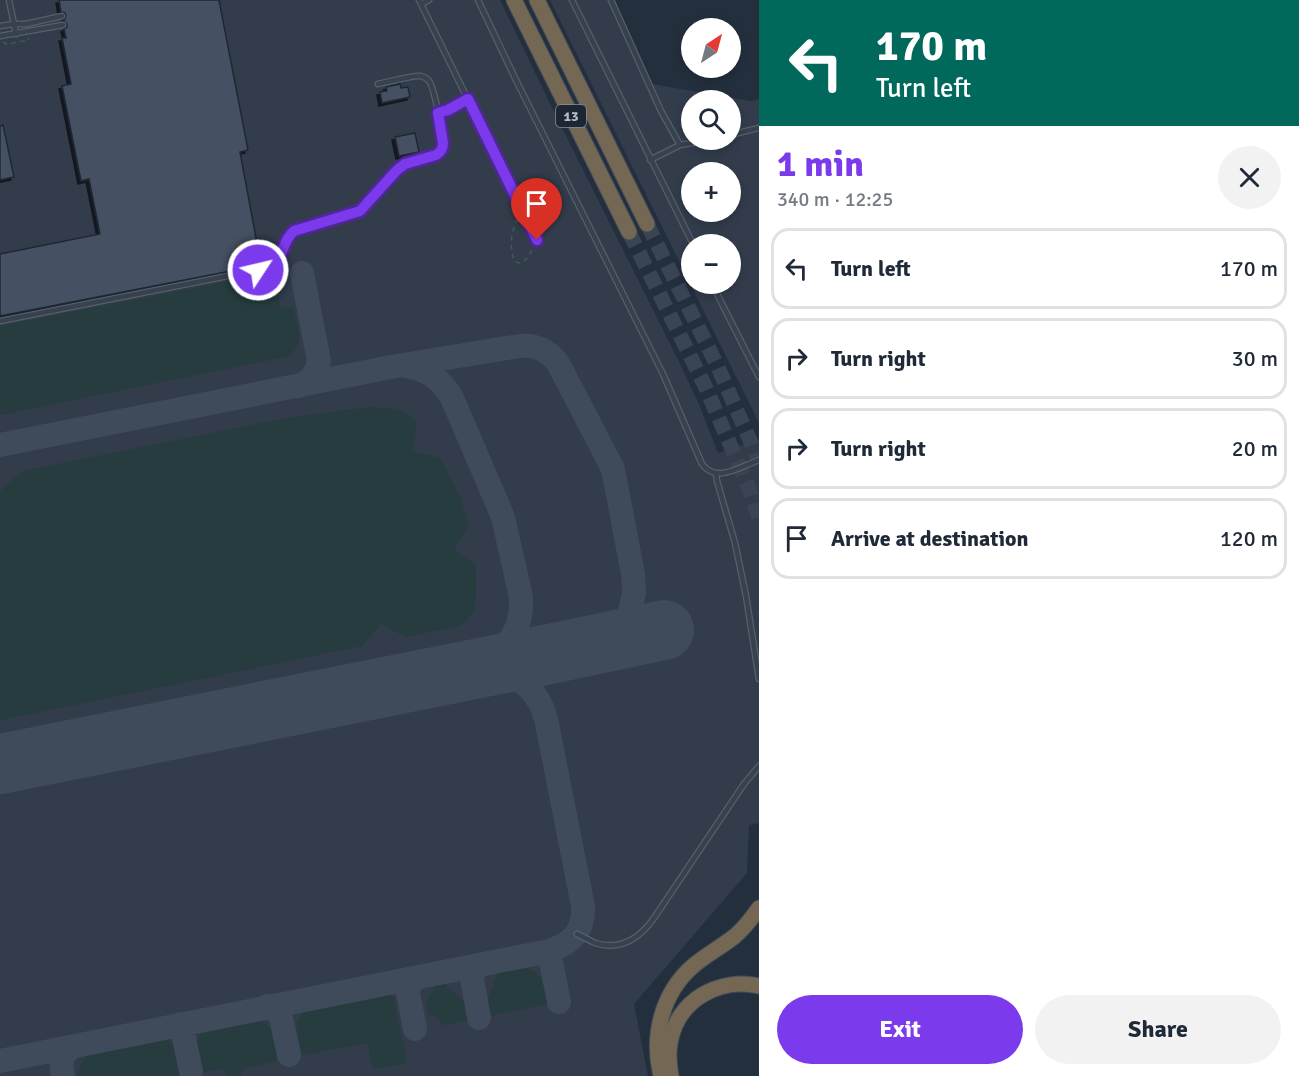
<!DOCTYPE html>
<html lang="en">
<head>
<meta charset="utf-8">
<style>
	body { margin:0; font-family:Signika,sans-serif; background:#f2f2f3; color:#1f2937; height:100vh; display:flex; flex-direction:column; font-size:22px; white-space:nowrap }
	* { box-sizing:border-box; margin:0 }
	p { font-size:20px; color:#747a83 }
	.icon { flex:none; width:33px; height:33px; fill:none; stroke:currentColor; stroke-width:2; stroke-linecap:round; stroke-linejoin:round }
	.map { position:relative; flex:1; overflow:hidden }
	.sheet { display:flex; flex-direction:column; background:#fff; width:540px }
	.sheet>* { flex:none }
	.guide { background:#00695c; color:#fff; overflow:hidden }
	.needle { width:39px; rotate:36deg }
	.fabs { position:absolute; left:681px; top:18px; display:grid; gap:12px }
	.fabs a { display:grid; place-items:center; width:60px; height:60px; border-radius:50%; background:#fff; box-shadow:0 3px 9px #0003; font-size:30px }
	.pin { position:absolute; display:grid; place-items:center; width:51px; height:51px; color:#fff; margin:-62px -26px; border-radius:50% 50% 50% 0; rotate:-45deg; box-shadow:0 0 6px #0007 }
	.pin .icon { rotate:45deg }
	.me { position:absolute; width:66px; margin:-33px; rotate:55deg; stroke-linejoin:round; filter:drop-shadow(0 0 4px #0008) }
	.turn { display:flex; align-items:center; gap:21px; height:126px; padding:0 18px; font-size:27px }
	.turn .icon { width:78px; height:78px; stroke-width:2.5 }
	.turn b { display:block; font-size:42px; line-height:51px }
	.round { display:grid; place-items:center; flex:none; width:63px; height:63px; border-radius:32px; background:#f2f2f3 }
	.head { display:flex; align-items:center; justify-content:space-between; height:102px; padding:0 18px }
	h1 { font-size:36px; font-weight:700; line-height:45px; color:#7c3aed }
	.action { display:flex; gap:12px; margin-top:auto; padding:12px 18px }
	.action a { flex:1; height:69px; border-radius:36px; background:#7c3aed; color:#fff; font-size:24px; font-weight:700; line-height:69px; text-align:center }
	.action a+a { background:#f2f2f3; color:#1f2937 }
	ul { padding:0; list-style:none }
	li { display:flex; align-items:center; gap:18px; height:81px; margin:0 12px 9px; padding:0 6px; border:3px solid #e0e1e3; border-radius:18px }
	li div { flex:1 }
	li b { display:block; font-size:22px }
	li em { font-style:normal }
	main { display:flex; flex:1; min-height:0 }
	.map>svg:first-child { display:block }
	.airport { fill:#323c4b; fill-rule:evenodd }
	.green { fill:#263c3f }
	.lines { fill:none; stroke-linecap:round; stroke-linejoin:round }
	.taxiway { stroke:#3f4a5a; stroke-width:24 }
	.runway { stroke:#3f4a5a; stroke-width:60 }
	.building { fill:#455162; stroke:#1f2835; stroke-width:1.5; filter:url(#shadow) }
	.motorway-tunnel { stroke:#3a4453; stroke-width:15; stroke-dasharray:15 8; stroke-linecap:butt }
	.service-casing { stroke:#565f6c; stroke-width:7 }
	.motorway-casing { stroke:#434c59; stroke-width:17 }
	.path { stroke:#44595c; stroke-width:1.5; stroke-dasharray:4.5 4.5; stroke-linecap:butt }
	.service { stroke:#38414e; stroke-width:4.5 }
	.motorway { stroke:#746855; stroke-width:15 }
	.route-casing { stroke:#51269a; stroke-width:15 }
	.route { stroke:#7c3aed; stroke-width:10 }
	.labels { text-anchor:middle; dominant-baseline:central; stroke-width:6; stroke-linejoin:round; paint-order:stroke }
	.shield { fill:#1d2633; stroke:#878f9c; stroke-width:1.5 }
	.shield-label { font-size:14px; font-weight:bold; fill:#b4bcc9 }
</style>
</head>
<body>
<main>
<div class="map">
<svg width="759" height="1076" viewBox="0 0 759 1076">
	<defs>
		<filter id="shadow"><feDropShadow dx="-3" dy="3" stdDeviation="0" flood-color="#0009"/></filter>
	</defs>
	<rect width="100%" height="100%" fill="#242f3e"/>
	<path class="airport" d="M0,0H500L557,118L680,364L698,402L718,453L759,439V823L749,825L747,873L634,1004L648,1076H0Z
		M550,0H614L652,84L751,101L759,99V423ZM692,100H730V140H692ZM692,172H730V212H692ZM692,244H730V284H692Z"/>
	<path class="green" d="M271,273L272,281L275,280L281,309L293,307C297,326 306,342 289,356L0,415V326Z
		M371,407L394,409L406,413L417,423L412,451L440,458L459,495L469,525L454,550L476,565V590L474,611L462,625L406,637L381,624L362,646L0,720V491L23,471L292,417Z
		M520,967L523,969L525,968C542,971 548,989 547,1004L489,1016L487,1002L497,974H499L501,971Z
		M438,983L441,985L444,983L469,1006L470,1020L443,1025L436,1017L428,1014L426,1002Z
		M390,993L393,996L406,1056V1060L404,1064L373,1069L368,1043L302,1055L296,1024L304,1012L314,1010L315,1008L330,1005L332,1007L336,1004Z
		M254,1020L257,1022L261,1021L271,1028L277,1055V1061L245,1068L242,1071L240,1076H226L224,1068L198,1074L194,1051L200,1034L203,1033L204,1030Z
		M158,1039L159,1042L168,1039L184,1061L186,1076H77L79,1070L86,1056L92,1055V1053L113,1048L116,1050L119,1047Z"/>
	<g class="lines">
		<path class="taxiway" d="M405,366C426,368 442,380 452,398L503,517L521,597C523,635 503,657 467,665
			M298,386C310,382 317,374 319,361L302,273
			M0,445L391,367L519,346C536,344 550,351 559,365L613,469L633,574L634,593L631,608L625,621L619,629L608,636L569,649L545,655
			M538,953L546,955L551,962L559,1002
			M268,1006L276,1010L281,1018L289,1055
			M479,1018L472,979L474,970L481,965
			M181,1024L191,1071
			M415,1029L408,993L410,983L416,978
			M0,1061L549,951C572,943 584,932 583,906L546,719C540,695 521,674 495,671C481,669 467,674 453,676C429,681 405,687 380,689
			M63,1076C60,1063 61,1055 72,1047"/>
		<path class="runway" d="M0,764L545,655L664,630"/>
	</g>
	<path class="building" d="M59,0H219L248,150L240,152L261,265L0,316V254L100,234L89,179L81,181L62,86L71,84L62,38H66L64,29L67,27V24L63,20L65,19L66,16L65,13L61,12Z
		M400,84L401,88L408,87L410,97L382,103L380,92L387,91L386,87Z
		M3,125L14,177L0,180V126Z
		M415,133L419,152L399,156L395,137Z"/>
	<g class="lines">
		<path class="motorway-tunnel" d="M647,224L717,365L759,461
			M629,232L705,386L748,486L759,518"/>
		<g class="service-casing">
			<path id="service" d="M419,0L537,240
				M478,0L514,76L663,374L702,464C717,484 741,466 759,460
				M572,0L693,244
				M611,0L661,111L680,145
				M421,4L429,0
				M0,26L14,24L9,0
				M16,34L14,24H26L62,16
				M0,36L63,25
				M438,113L448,109L468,99
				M730,135L759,128
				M650,160L680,145L710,140
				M712,284L759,377
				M0,321L268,268C286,257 282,243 294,231L360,211L397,170L405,164L436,155L443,147C443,136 435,89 429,81C427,78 424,77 421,76C412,75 388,82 378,84
				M716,474L717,481L735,543L746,596L759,679
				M577,934C583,937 589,940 595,943C621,951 640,938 654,918L744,784L759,766"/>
		</g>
		<g class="motorway-casing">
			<path id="motorway" d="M514,0L629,232
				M537,0L647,224
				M661,1076C651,1036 662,993 693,966C706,955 721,947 735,936C744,928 752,918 759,908
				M671,1076C669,1065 668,1054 670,1043C677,1000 719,977 759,986"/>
		</g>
		<path class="path" d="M3,42L7,44L29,40L28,38
			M518,219C510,232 510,247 514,261L519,263C528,261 530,253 534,246"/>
		<use href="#service" class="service"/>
		<use href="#motorway" class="motorway"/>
	</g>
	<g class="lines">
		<g class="route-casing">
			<path id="route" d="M258,270C289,263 277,246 294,231L360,211L397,170L405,164L436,155C441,152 443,149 443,143L438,113L448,110L468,99L537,240"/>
		</g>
		<use href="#route" class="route"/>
	</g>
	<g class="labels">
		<rect class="shield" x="556" y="105" width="30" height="22" rx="4.5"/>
		<g class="shield-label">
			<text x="571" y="116">13</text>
		</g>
	</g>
</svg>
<div class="fabs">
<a><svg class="needle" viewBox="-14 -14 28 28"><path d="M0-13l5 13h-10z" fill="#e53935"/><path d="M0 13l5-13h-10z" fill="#747a83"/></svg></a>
<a><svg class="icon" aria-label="search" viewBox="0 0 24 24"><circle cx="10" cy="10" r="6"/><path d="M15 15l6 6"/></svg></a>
<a>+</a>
<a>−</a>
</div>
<div class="pin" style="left:537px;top:240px;background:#d93025"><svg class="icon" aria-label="arrive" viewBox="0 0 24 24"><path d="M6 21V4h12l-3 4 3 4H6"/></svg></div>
<svg class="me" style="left:258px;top:270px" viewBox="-20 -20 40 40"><circle r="17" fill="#7c3aed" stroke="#fff" stroke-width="3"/><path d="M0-11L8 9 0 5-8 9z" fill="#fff"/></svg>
</div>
<section class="sheet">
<div class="guide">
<div class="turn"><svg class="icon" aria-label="left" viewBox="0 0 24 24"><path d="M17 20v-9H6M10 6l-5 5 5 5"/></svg><div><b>170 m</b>Turn left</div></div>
</div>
<div class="head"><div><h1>1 min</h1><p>340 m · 12:25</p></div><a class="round"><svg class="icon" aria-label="close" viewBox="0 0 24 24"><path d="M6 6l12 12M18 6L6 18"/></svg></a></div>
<ul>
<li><svg class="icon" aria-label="left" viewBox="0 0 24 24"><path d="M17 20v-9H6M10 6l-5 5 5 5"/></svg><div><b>Turn left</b></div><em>170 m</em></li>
<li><svg class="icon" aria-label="right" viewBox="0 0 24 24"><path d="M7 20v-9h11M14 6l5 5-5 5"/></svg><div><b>Turn right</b></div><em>30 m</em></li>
<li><svg class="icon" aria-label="right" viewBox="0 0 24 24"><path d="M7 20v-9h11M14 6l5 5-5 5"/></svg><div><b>Turn right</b></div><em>20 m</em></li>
<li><svg class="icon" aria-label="arrive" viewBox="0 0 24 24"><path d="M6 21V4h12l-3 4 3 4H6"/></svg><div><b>Arrive at destination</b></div><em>120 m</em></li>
</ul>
<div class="action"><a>Exit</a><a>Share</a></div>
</section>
</main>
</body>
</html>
